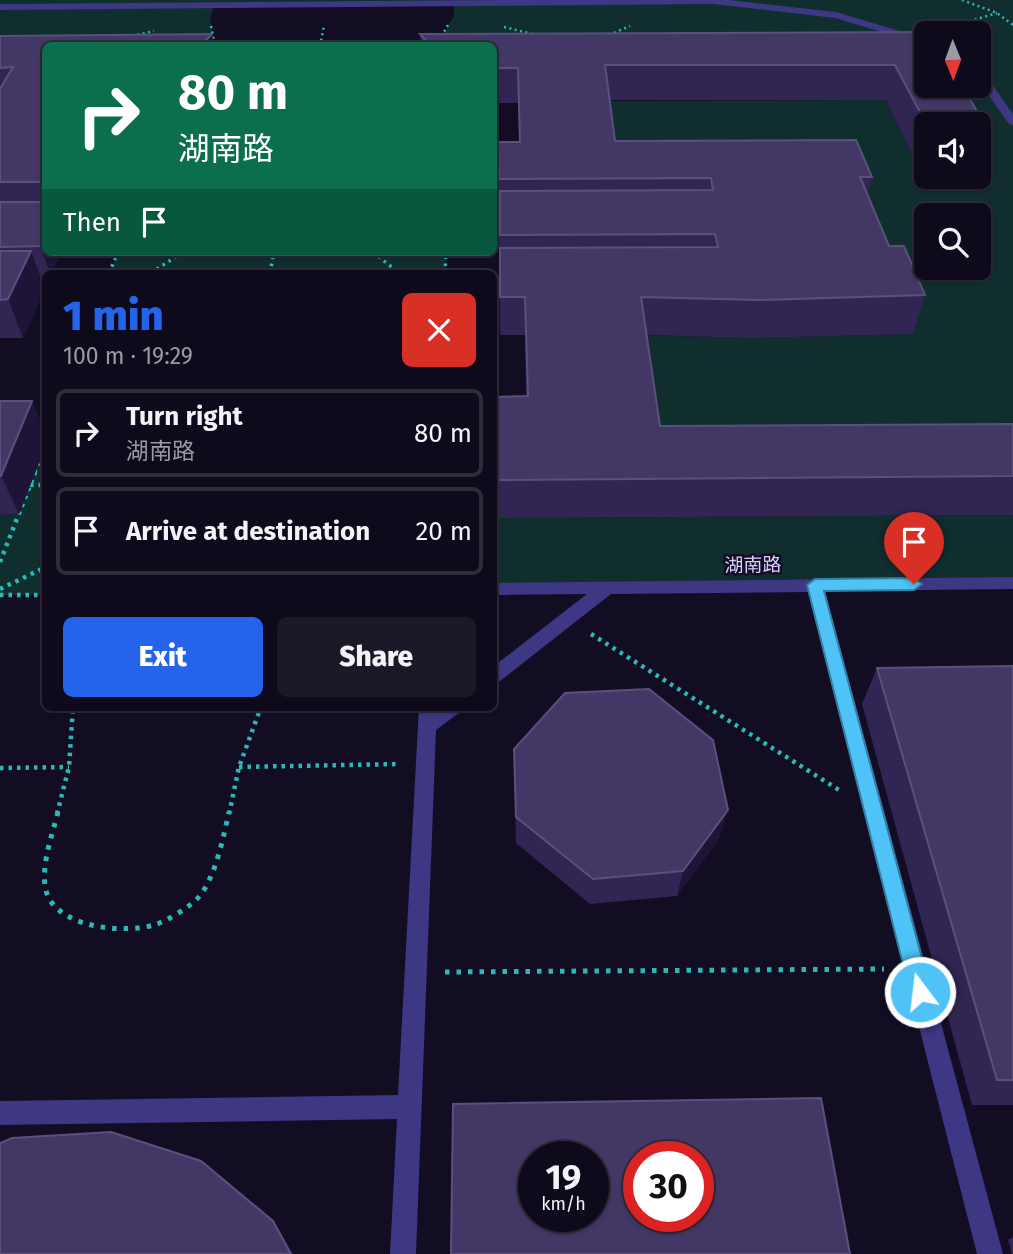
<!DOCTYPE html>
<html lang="en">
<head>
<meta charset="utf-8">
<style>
	body { margin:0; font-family:"Fira Sans","Noto Sans SC",sans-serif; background:#1c1828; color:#f1f3f6; height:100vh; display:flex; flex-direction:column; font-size:26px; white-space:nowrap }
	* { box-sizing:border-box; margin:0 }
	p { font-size:23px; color:#9b9aa3 }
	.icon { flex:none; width:38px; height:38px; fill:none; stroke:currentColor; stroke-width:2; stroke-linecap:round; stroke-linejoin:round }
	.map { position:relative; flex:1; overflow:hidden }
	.details { position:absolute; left:42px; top:270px; width:455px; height:441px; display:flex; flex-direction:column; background:#0e0a1b; border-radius:10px; box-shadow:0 2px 5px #0004,0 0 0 2px #2e2b3a }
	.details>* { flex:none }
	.banner { position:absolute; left:42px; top:42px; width:455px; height:214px; border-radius:10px; box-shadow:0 2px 5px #0004,0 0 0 2px #2e2b3a; background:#0b6e4f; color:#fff; overflow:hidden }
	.needle { width:46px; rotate:179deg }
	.controls { position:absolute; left:914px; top:21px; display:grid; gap:14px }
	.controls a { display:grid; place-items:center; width:77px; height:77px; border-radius:10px; background:#0e0a1b; box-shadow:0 2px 5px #0004,0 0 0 2px #2e2b3a; font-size:35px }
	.speed { position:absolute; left:518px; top:1141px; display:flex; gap:14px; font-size:35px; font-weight:700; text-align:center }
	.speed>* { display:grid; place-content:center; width:91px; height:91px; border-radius:50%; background:#0e0a1b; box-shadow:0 2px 5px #0004,0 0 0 2px #2e2b3a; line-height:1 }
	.speed small { font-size:18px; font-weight:400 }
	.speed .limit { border:10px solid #d22; background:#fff; color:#111 }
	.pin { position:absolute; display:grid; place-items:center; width:60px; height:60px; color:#fff; margin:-72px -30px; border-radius:50% 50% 50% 0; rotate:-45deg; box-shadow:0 0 7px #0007 }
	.pin .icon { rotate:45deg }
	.me { position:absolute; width:77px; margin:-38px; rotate:345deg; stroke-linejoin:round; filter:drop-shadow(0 0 5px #0008) }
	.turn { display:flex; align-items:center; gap:24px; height:147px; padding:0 21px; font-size:32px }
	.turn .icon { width:91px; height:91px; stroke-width:2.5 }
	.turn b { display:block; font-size:49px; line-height:60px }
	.then { display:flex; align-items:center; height:66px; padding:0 21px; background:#0003; gap:14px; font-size:26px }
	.round { display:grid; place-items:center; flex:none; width:74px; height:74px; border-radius:10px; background:#1c1828 }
	.summary { display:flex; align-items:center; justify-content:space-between; height:119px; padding:0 21px }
	h1 { font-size:42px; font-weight:800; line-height:52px; color:#2563eb }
	.action { display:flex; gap:14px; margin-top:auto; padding:14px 21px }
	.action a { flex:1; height:80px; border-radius:10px; background:#2563eb; color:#fff; font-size:28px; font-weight:800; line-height:80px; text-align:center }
	.action a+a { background:#1c1828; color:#f1f3f6 }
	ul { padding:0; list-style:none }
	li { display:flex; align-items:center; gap:21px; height:88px; margin:0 14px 10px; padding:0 7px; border:4px solid #2e2b3a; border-radius:10px }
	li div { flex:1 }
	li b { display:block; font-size:26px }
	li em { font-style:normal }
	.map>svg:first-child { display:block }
	.green { fill:#102e2e; fill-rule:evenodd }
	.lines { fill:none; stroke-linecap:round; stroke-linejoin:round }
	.path-far3 { stroke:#2bb9b8; stroke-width:2.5; stroke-dasharray:2 3.5; stroke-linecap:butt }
	.path-far2 { stroke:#2bb9b8; stroke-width:3.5; stroke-dasharray:2.5 4.5; stroke-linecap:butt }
	.path-far1 { stroke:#2bb9b8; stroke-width:4.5; stroke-dasharray:3.5 5; stroke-linecap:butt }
	.path { stroke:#2bb9b8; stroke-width:5; stroke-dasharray:4.5 7; stroke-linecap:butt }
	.street { fill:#3e3784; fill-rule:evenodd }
	.wall { fill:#312653 }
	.shaded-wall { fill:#1d1438 }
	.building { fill:#433865; stroke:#5a507e; stroke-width:2; fill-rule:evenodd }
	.route { fill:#4fc3f7; stroke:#337fa1; stroke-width:2 }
	.labels { text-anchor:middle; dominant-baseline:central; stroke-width:5; stroke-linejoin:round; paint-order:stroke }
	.street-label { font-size:19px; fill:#d8d0ff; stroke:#130d24 }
</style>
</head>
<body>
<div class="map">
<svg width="1013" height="1254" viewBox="0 0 1013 1254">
	<rect width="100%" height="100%" fill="#130d24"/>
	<path class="green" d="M0,0H1013V462L655,465L637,335L751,338L912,334L612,177L602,101L886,100L912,154H926V177H978V124L932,86H978V33L436,45L454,16V4L215,5L210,18L215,45L46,46L0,71ZM926,215H978V268H926Z
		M118,252H447L446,273H109Z
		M45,445V595H0V515L19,514Z
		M1013,515V583L494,589V518Z"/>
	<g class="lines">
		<path class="path-far3" d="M962,0L997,13L1013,25
			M211,26L215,46
			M504,27L536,35
			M943,29L997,13
			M609,35L630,26
			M132,36L154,31
			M320,46L324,26
			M436,46L448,25"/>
		<path class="path-far2" d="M373,252L399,273
			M109,273L118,252
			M151,273L183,252
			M270,273L274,252
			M445,273L446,252
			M35,472L46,445"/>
		<path class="path-far1" d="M30,485H46
			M0,562L36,470
			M0,589L46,567
			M0,595H46
			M591,634L839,790
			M239,767L399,764
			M0,768L69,767
			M57,814L69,767L73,707
			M229,814L239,767L261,707"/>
		<path class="path" d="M58,812C52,836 36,878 50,900C68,929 125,933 154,925C165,922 186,909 195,901C215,882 223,838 229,812
			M445,972L884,969"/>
		<path class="street" d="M499,0H729L836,12L926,39V45L835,18L713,4L0,10V4Z
			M978,69L982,70L1013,114V125L1009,124L978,80Z
			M1013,577V589L825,591L1003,1254H977L808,592L611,594L500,681L494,683V666L587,594L494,595V583Z
			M419,707H462L460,712L436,730L416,1254H390L397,1119L0,1125V1101L398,1095Z"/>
	</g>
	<path class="wall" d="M931,32L981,118L978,125L926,124V154H912L886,100H609L615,141L872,177L867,195L889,246L925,295L913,334L751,338L646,335L660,426L1013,424V515L494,518V397L526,396L525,335H500L498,142H519L518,103H494V46H421L420,34Z
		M0,36L46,46V252L52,273H46V276H40L45,289L23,338H0Z
		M0,401H32L46,434V445L19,514L0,515Z
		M1013,666V1105H972L862,704L877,668Z
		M514,749L720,837L677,896L590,904L516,843Z
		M1013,1237V1254H1012L1008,1240Z"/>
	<path class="shaded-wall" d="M212,34L214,46H201Z
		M46,236V252H61L52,273H50L40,246Z
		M31,251L45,289L23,338L8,299Z
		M32,401L46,434V445L19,514L1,476Z
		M728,810L720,837L677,896L683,871Z
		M273,1221L286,1241L294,1254H291Z"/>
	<path class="building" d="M931,32V33H926V86H962L981,118H923L895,65H605L615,141L856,140L872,177H860L889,246H904L925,295L758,300L641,297L660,426L1013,424V476L494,480V397L528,396L525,297H500V248L718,247L715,234L500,235V191L713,190L711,178L499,179L498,142H520L518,68H494V46H430L420,34Z
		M212,34L201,46H46V182H0V89L13,67L0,68V36Z
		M0,202H46V236L40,246L0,247Z
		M0,251H31L8,299L0,300Z
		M0,401H32L1,476H0Z
		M1013,666V1080H997L877,668Z
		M649,689L713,740L728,810L683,871L593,879L516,817L514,749L565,693Z
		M821,1098L850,1254H451L453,1104ZM534,1157H593V1216H534ZM639,1157H698V1216H639Z
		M111,1132L201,1161L273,1221L291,1254H0V1143L12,1138Z"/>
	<path class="route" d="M914,578L922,584L914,590L824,591L931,992L928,999L920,1002L913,999L910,992L807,585L815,579Z"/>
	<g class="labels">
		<g class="street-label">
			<text transform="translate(753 565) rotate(-1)">湖南路</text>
		</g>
	</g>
</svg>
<div class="controls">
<a><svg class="needle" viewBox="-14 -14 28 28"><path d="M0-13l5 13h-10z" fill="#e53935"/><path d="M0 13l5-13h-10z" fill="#9b9aa3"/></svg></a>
<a><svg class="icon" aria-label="sound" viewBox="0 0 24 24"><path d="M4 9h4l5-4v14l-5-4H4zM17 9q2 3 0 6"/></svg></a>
<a><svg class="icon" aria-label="search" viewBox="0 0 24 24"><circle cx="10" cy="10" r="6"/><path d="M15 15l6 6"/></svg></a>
</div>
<div class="speed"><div>19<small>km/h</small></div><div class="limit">30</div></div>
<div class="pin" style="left:914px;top:584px;background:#d93025"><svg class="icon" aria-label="arrive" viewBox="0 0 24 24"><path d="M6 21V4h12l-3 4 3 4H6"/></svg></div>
<svg class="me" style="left:920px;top:992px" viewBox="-20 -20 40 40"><circle r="17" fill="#4fc3f7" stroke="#fff" stroke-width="3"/><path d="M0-11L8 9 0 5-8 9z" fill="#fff"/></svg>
<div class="banner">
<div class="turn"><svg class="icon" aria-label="right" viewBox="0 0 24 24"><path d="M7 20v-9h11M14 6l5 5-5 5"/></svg><div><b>80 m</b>湖南路</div></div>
<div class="then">Then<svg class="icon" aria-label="arrive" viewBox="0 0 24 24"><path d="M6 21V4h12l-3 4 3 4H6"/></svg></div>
</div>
<section class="details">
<div class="summary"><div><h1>1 min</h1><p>100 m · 19:29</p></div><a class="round" style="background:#d93025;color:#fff"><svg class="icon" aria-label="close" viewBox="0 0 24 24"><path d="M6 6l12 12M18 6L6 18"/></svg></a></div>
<ul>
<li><svg class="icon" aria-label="right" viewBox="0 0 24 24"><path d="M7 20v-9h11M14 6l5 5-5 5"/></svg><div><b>Turn right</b><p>湖南路</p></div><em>80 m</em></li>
<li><svg class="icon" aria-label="arrive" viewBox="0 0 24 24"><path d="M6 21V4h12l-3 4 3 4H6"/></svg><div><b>Arrive at destination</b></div><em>20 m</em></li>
</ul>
<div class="action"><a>Exit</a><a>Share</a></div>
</section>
</div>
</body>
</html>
